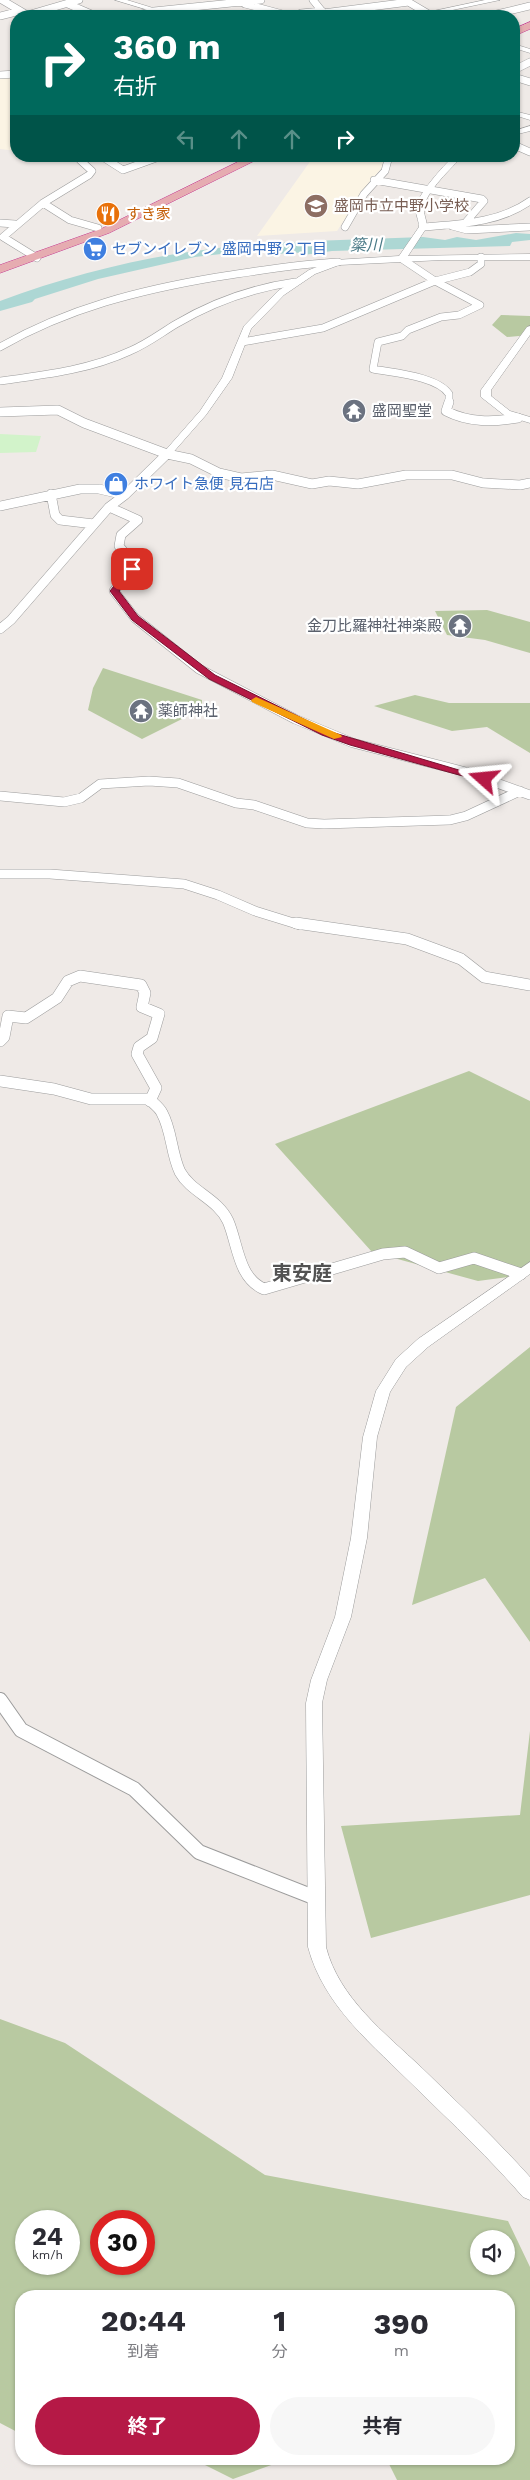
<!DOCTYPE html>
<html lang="ja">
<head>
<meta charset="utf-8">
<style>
	body { margin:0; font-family:"Work Sans","Noto Sans JP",sans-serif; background:#f7f7f7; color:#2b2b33; height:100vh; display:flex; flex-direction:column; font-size:19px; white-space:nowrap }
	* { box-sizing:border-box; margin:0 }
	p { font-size:16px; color:#7c7c81 }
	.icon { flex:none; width:28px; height:28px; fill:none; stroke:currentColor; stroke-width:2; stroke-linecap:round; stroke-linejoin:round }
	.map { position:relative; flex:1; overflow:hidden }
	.side { position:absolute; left:15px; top:2290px; width:500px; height:175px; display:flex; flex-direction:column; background:#fff; border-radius:20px; box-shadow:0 1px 4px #0004 }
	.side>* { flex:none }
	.guide { position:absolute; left:10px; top:10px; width:510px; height:152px; border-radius:20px; box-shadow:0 1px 4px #0004; background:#00695c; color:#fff; overflow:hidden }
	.controls { position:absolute; left:470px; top:2230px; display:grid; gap:10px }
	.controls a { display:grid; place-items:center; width:45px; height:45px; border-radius:50%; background:#fff; box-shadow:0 1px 4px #0004; font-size:25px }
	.speed { position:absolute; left:15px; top:2210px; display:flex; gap:10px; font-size:25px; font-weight:700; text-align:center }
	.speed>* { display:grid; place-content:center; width:65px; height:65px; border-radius:50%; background:#fff; box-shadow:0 1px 4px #0004; line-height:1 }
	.speed small { font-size:12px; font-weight:400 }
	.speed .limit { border:8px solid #d22; background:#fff; color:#111 }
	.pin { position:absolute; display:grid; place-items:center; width:42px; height:42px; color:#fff; margin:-21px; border-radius:10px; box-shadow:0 2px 8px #0006 }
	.me { position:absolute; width:55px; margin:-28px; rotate:288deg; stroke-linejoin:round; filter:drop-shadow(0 0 4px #0008) }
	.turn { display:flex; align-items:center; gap:18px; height:105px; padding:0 20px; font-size:22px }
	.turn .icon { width:65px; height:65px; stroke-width:2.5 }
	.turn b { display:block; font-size:35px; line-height:42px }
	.lanes { display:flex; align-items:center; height:48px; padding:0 20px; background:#0003; justify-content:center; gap:25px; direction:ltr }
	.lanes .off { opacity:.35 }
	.eta { display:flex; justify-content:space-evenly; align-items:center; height:85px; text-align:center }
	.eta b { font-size:30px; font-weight:700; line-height:35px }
	.cta { display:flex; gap:10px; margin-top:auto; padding:10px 20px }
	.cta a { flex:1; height:58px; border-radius:30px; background:#b51946; color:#fff; font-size:20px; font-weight:700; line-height:58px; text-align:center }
	.cta a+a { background:#f7f7f7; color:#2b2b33 }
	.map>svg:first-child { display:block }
	.education { fill:#fbf4e4 }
	.forest { fill:#b8c9a1; fill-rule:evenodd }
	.park { fill:#d2f3ca }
	.water { fill:#add7d4 }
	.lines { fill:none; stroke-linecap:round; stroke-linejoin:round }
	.minor-far3-casing { stroke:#9c9c9c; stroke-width:8 }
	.minor-far2-casing { stroke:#9c9c9c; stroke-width:10 }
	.minor-far1-casing { stroke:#9c9c9c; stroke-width:12 }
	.minor-casing { stroke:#9c9c9c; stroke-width:16 }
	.tertiary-casing { stroke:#9c9c9c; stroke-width:1 }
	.trunk-casing { stroke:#c53c92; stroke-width:1 }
	.minor-far3 { stroke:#fff; stroke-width:7 }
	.minor-far2 { stroke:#fff; stroke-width:9 }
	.minor-far1 { stroke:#fff; stroke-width:11 }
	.minor { stroke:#fff; stroke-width:14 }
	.tertiary { fill:#fff; fill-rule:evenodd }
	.trunk { fill:#e6acb1; fill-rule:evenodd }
	.route { fill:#b51946; stroke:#76102e }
	.slow { fill:#f59e0b }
	.labels { text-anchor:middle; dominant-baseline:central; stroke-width:4.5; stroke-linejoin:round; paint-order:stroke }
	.far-education-label { font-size:15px; fill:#785e54; stroke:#fff; text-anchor:start }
	.far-food-label { font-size:15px; fill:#c56008; stroke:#fff; text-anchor:start }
	.far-shop-label { font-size:15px; fill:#366cbe; stroke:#fff; text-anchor:start }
	.far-worship-label { font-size:15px; fill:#5b616d; stroke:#fff; text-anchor:start }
	.far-water-label { font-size:16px; font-style:italic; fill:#497986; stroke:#fff }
	.quarter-label { font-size:20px; font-weight:bold; fill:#525252; stroke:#fff }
</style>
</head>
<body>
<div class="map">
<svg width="530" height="2480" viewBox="0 0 530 2480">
	<rect width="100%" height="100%" fill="#efeae7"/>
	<path class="education" d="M16,75V151L0,149V77Z
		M314,156H385L381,169L370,181L337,231L257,236Z"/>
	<path class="forest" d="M501,315L530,316V335L507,337L492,325Z
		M487,610L530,622V653L485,640L447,635L435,611Z
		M103,668L202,700V709L142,739L88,710L93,688Z
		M415,695L449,703H530V753L487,727L452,731L374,706Z
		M469,1071L530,1101V1274L478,1281L372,1252L275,1144Z
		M530,1347V1642L485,1578L412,1605L456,1407Z
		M530,1731V1895L371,1938L341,1826L520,1815Z
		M0,2019L65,2043L265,2175L508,2221L530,2267V2480H397L389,2464L378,2459H509V2296H21V2434L0,2423ZM26,2221H69V2264H26ZM101,2221H144V2264H101ZM479,2239H506V2266H479Z
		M193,2459H288L233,2479Z"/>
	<path class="park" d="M0,434L41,436L36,452L0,453Z"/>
	<path class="water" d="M516,233L530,234V240L512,242L510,246L332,251L304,255L295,252L279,254L256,250L195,257L98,279L35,299L32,302L0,311V301C59,279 119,263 181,253C216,248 252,244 288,242C296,242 305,246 313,241L423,237L445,240L457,237L476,240Z"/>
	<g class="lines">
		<g class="minor-far3-casing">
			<path id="minor-far3" d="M2,0L29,16
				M313,0L325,15
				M405,0L432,16
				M68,4L96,16
				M245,4L290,16
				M323,13L409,2
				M27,15L79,0
				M0,16L20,11
				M134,16L154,11L261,0
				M296,16L301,13L322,11
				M488,16L530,6
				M514,70L530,62
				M0,75L16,74
				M514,77L530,82
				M514,145L530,152
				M101,156L123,170L162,156
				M374,180L482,199L484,201L466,222
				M43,203L70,220L98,228
				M0,223L15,224
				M452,226L467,230L530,227
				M345,227L364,194L385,171L389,156
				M423,227C460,224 499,223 530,201
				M37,258L3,237L43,203L89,175L92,171L80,160L95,156
				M402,259L435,281L480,305L459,315L441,317L408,330L402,336L378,342L373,369C393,373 437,376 449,394V403
				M242,342L323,328L435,281L470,272L481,264V257
				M0,347C68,308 140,290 217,277C257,271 297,264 338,262
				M0,381C44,375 89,370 130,351C147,344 161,333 176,324C213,302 253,288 295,282"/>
		</g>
		<g class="minor-far2-casing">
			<path id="minor-far2" d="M449,402L446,411C469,423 493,422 518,418
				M0,412L58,410L84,423L167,454L191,459L219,473L241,478L272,475L312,484L329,481L358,484L406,475H452L483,483L520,485L530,483
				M51,494L55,515L60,520L94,524
				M0,506L80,489H99L125,495
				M109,507L138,520L121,535L119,546L133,563L132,569L114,591L135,618L199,669L295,719L353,743L466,772L530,795
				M0,629L11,620L109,507L125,495L167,454
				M0,796L64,802L81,798L100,784L149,781L178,783L236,803L254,805L307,823L324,824L450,820L466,816L520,791
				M0,874H50L184,884L218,895L255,911L300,925"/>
		</g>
		<g class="minor-far1-casing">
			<path id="minor-far1" d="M296,923L407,939L461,959L484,977L530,985
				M0,1041L4,1037L8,1016L26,1018L57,998L68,981L80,976L141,985L145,993L142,1007L159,1014L152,1038L139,1047L137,1054L156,1088L150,1101
				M0,1081L54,1089L91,1099H149C153,1103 160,1108 162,1113C172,1131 171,1153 180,1172C191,1192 218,1199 228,1221C238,1244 238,1278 264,1289L383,1254L405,1252L439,1268L474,1258L521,1274"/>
		</g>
		<g class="minor-casing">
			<path id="minor" d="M0,1700L21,1730L134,1789L199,1852L316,1898"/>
		</g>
		<g class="tertiary-casing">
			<path id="tertiary" d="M115,0H127L179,16H168Z
				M485,0H500L424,16H410Z
				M514,44L530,49V53L514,48Z
				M514,111L530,115V120L514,115Z
				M530,126V131L514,135V131Z
				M454,156H463C452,167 426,192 424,207C423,214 427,220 427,227L408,256L530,254V260H442L339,265L315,274L284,295L251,329L232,378L206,415L170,456H164V452L200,411L222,378L244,326L278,291L309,270L335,260L399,256L419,227C419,220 415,214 416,207C418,194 443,166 454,156Z
				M530,326V335L491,390V396L510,411L530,417V423L504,415L481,397V390L527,327Z
				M530,1262V1274L428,1347L406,1367L390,1392L377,1437L367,1538L351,1617L327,1680L322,1703L326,1947C339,1998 385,2033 422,2068C459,2104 496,2139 530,2177V2200L523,2197C490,2159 453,2124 416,2088C374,2046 324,2007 308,1947L306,1703L311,1680L335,1617L351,1538L363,1437L376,1391L396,1359L418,1339Z"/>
		</g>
		<g class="trunk-casing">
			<path id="trunk" d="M530,22V29L514,36V29Z
				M250,156H264L109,233L0,273V265L101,229Z"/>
		</g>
		<use href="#minor-far3" class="minor-far3"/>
		<use href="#minor-far2" class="minor-far2"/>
		<use href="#minor-far1" class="minor-far1"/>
		<use href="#minor" class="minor"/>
		<use href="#tertiary" class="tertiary"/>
		<use href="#trunk" class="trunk"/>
	</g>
	<path class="route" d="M129,567L136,569L119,591L138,616L215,675L328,731L489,779L481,781L350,745L322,735L209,679L132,620L110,591Z"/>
	<path class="slow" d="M256,697L341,735L342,737L334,739L252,702L251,700Z"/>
	<defs>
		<g id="school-disc" transform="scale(1.25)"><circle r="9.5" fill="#8d6e63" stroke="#fff"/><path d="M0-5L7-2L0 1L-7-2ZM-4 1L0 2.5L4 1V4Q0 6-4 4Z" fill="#fff"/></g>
		<g id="restaurant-disc" transform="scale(1.25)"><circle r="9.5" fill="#e8710a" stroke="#fff"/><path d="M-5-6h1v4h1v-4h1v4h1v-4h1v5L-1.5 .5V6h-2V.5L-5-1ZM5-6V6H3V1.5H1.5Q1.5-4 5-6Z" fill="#fff"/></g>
		<g id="supermarket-disc" transform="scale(1.25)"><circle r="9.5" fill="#3f7fe0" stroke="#fff"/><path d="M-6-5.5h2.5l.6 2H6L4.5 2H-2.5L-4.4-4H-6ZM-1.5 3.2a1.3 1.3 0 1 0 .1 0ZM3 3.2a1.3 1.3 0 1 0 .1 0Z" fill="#fff"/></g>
		<g id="temple-disc" transform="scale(1.25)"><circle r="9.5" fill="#6b7280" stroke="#fff"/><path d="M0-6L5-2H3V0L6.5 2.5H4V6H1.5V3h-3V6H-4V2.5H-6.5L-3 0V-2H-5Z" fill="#fff"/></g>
		<g id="shop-disc" transform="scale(1.25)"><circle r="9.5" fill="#3f7fe0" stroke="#fff"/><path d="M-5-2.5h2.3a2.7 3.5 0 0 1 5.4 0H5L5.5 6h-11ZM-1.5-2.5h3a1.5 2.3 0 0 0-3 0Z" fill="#fff"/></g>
	</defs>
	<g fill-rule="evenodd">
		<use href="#school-disc" x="316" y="206"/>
		<use href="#restaurant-disc" x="108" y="214"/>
		<use href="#supermarket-disc" x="95" y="249"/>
		<use href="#temple-disc" x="354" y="411"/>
		<use href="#shop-disc" x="116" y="484"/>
		<use href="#temple-disc" x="460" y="626"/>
		<use href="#temple-disc" x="141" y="711"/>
	</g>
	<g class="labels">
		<g class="far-education-label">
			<text x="334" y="206">盛岡市立中野小学校</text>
		</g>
		<g class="far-food-label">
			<text x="126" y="214">すき家</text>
		</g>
		<g class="far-shop-label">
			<text x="112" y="249">セブンイレブン 盛岡中野２丁目</text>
			<text x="134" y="484">ホワイト急便 見石店</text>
		</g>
		<g class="far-worship-label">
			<text x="372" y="411">盛岡聖堂</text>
			<text x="442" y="626" text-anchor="end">金刀比羅神社神楽殿</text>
			<text x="158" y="711">薬師神社</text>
		</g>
		<g class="far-water-label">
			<text transform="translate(366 245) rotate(-1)">簗川</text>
		</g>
		<g class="quarter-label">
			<text x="302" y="1273">東安庭</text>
		</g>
	</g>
</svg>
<div class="controls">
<a><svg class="icon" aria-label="sound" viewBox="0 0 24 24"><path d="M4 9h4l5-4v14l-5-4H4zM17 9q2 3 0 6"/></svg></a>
</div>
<div class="speed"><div>24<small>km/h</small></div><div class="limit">30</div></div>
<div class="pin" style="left:132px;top:569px;background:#d93025"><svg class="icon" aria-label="arrive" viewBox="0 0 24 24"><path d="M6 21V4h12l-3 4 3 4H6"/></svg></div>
<svg class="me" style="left:484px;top:779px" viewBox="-20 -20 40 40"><path d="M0-17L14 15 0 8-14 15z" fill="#b51946" stroke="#fff" stroke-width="4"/></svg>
<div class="guide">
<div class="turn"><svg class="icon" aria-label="right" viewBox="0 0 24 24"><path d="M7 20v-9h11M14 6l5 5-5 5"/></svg><div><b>360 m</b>右折</div></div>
<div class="lanes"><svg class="icon off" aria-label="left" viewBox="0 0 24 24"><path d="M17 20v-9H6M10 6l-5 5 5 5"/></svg><svg class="icon off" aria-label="ahead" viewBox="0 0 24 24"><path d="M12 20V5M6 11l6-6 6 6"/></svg><svg class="icon off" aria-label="ahead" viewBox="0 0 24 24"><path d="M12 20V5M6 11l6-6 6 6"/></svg><svg class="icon" aria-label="right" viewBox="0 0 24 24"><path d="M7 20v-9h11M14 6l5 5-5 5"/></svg></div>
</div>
<section class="side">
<div class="eta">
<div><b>20:44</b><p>到着</p></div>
<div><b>1</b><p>分</p></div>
<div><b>390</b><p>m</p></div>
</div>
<div class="cta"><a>終了</a><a>共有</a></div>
</section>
</div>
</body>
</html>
